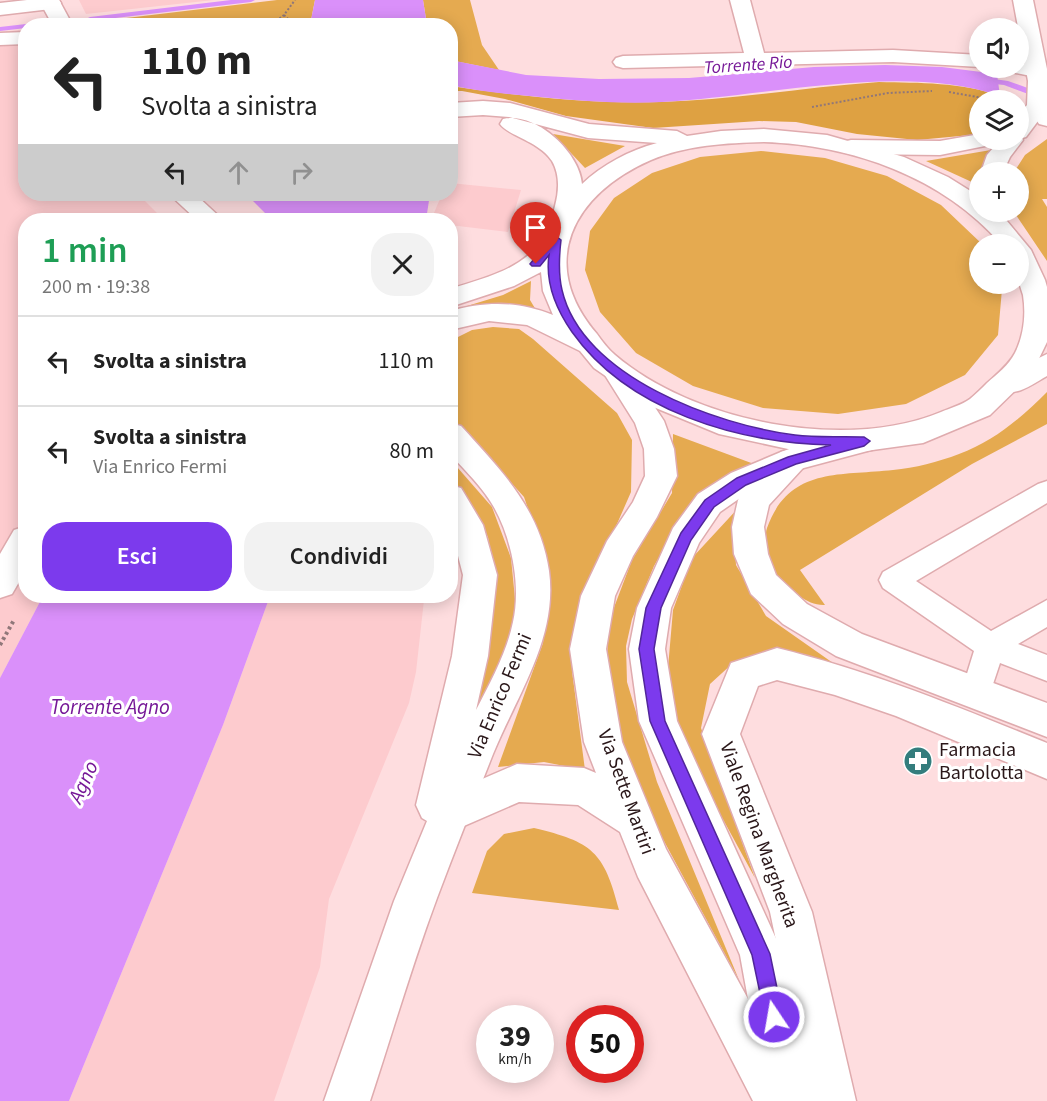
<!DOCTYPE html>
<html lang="it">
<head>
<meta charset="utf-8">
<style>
	body { margin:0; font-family:"Source Sans 3",sans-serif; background:#f2f2f2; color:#222; height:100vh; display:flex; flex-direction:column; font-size:22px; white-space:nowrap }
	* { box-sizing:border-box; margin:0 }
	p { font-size:20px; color:#767676 }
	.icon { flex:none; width:33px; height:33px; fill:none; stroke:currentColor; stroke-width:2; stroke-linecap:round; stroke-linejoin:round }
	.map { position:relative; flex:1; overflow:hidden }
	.drawer { position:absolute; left:18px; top:213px; width:440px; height:390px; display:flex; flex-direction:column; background:#fff; border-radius:24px; box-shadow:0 3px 15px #0003 }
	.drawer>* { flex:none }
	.hud { position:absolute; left:18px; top:18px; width:440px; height:183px; border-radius:24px; box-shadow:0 3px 15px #0003; background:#fff; color:#222; overflow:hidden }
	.fabs { position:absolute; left:969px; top:18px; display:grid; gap:12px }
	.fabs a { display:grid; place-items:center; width:60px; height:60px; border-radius:50%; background:#fff; box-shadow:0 3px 15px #0003; font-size:30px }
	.speed { position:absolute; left:476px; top:1005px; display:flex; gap:12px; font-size:30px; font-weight:700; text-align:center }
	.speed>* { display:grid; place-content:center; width:78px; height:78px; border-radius:50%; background:#fff; box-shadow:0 3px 15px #0003; line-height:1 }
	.speed small { font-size:15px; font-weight:400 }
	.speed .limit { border:9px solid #d22; background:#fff; color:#111 }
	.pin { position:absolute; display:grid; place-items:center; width:51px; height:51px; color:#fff; margin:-62px -26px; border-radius:50% 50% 50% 0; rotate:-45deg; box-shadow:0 0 6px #0007 }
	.pin .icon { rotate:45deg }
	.me { position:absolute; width:66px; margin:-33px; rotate:348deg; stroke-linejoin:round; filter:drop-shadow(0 0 4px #0008) }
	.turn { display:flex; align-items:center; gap:21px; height:126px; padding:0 24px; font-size:27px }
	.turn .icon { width:78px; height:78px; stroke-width:2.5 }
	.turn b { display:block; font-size:42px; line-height:51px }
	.lanes { display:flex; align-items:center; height:57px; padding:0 24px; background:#0003; justify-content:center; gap:30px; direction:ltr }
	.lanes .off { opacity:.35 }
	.round { display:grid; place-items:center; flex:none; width:63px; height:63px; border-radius:24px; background:#f2f2f2 }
	.headline { display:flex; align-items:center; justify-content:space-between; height:102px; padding:0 24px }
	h1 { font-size:36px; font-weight:600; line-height:45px; color:#1e9e55 }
	.primary-button { display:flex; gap:12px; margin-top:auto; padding:12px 24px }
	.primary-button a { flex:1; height:69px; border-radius:24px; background:#7c3aed; color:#fff; font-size:24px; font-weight:600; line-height:69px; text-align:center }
	.primary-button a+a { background:#f2f2f2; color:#222 }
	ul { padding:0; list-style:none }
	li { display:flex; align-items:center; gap:18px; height:90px; padding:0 24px; border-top:2px solid #e0e0e0 }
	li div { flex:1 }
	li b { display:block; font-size:22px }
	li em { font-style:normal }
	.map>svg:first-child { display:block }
	.built { fill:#fdcbce }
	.green { fill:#e5aa50 }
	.forest { fill:#dea142 }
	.water { fill:#da90fa }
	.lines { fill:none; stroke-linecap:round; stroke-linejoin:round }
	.stream { fill:#da90fa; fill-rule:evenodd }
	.service-casing { stroke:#dfabae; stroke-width:3 }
	.minor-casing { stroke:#dfabae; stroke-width:3 }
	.tertiary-casing { stroke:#dfabae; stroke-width:3 }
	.secondary-casing { stroke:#dfabae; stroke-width:3 }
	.primary-casing { stroke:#dfabae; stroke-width:3 }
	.path-far1 { stroke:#907779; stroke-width:2; stroke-dasharray:2 2; stroke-linecap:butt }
	.path { stroke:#907779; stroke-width:4; stroke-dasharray:3 3; stroke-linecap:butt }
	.service { fill:#fff; fill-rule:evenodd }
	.minor { fill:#fff; fill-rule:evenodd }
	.tertiary { fill:#fff; fill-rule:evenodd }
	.secondary { fill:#fff; fill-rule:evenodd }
	.primary { fill:#fff; fill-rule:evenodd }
	.route { fill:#7c3aed; stroke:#51269a; stroke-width:1.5 }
	.labels { text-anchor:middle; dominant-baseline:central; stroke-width:6; stroke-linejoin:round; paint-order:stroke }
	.far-water-label { font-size:18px; font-style:italic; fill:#761897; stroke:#fff }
	.street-label { font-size:20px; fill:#2a1719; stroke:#fff }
	.poi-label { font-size:20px; fill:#2a1719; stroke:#fff; text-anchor:start }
	.water-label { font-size:21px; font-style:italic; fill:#761897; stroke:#fff }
</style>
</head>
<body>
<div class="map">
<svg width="1047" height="1101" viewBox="0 0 1047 1101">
	<rect width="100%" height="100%" fill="#fedddf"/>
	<path class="built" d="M79,0H214L86,14Z
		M20,30L26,46V194H138L164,220H26V596H43L0,678V32Z
		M450,183L521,190L508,232L450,225V220H431L442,194H450Z
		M270,596H422L424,600L416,672L409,703L329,899L320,967L274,1101H69L223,725Z"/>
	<path class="green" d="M277,0H315L310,25L145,26L141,24L140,26H94L93,22Z
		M423,0H470L482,45L499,70L450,60V26L427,25Z
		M553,134L625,146L585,168Z
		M1047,139V199H1042L1047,207V261L1014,212H1018V172H1014L1025,155Z
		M991,150L974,183L926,161Z
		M761,151L825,158L887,176L941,205L982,244H980V284H1000L1002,289L998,335L965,375L906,404L838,414L763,408L693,386L636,353L600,312L585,270L590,231L614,198L652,173L700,157Z
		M531,281L530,300L539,315L513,307L467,306L503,295Z
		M493,327L519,329L533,339L617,413L632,440L631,492L585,597L572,671L585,770L544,762L498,767L543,643L549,570L524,497L450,415V341L472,330Z
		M1047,392V424L972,464L800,570L825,605C807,606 791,590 780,578C777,575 772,571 770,568C765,559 764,537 767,528C789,467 839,476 893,470C915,468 938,462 959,454C994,441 1021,418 1047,392Z
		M673,434L754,464L681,519L654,566L632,619L626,646L627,682L657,782L739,980L631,780L605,678L610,618L632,560L672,493Z
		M450,459L492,507L511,558L516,609L496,689L460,735L494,582L488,537L450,475Z
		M741,505L734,532L736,565L766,616L833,663L792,653L733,663L710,684L701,728L755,878L677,735L668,668L673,610L692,558Z
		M534,828C592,842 604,851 619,910L472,893L487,851L504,834Z"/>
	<path class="forest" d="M879,82C920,83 961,82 1000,96L1001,100H980L979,130L971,135L917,140L857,134L796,122L759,121L653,128L566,116L505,99L462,91H450V86C520,96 589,104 660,102C733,100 806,87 879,82Z"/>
	<path class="water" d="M315,0H423L427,25H310Z
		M450,60L526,75L599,79L689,78L814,67L885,65L942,67L997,74L1000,96C902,62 766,97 662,102C621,104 581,101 540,97C510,94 479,92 450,85Z
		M249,194H430L426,220H272L248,196Z
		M43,596H270L223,725L69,1101H0V678Z"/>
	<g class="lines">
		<path class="stream" d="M231,0H255L251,2L90,21L86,19L90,17Z
			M26,24L30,26H26V28L0,31V27Z
			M980,77L1008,81L1047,95V101L1004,85L977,82V78Z"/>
		<g class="service-casing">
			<path id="service" d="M1047,481V503L916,581L991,631L1047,600V627L1018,644L1047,655V681L1000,663L987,702L976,706L965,702L961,693L974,651L883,588L879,580L883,572L1038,484Z"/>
		</g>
		<g class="minor-casing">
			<path id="minor" d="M27,0H59L61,3L58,7L51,9L0,15V3Z
				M730,0H750L764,53L893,50L980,55V67L893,62L623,68L616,66L613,62L616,58L623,56L744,53Z
				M1018,62L1043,67L1046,71L1043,75L1036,77L1011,72L1008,68H1018Z
				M1038,99L1047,103V126L1039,124L1027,106L1030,101Z
				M1047,354V376C1031,385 1018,396 1000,391L996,384L1000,377Z
				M792,448L803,452L807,460L803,468L769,505L764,527L768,554L776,575L807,604L862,634L1047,703V737L836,656L783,624L751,594L734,554L732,527L738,500L743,491L781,452Z
				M26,526V570L12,594L0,598V554L14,530Z
				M777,648C873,672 956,706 1047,743V779L896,716L835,695L777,680L758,686L740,734L812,912L856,1101H810L770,912L702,734L731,663Z"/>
		</g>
		<g class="tertiary-casing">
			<path id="tertiary" d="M26,32V44L0,45V33Z"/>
		</g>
		<g class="secondary-casing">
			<path id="secondary" d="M1013,0H1033L1047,69V109L1026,137L1022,138L1023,140L1010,157L1003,172H981L987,155L1000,140H1018V116L1027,105L1028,81Z
				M980,134V140H993L990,145L940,155L851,154L843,152L840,147L843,142L851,140L940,141Z
				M617,362L627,365L664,421L674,449L677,476L657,517L633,556L615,596L606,649L622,742L666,849L748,999L740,955L639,721L629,649L637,608L673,528L698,494L731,473L781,452L864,430L875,433L879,441L875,449L800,469L753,489L720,512L699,543L671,608L665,649L677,721L783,954L814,1101H753L638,877L620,832L578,805L519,802L450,832L436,827L430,813L436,799L517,764L584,768L596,773L584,742L570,649L581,596L607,541L633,502L645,476L644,449L635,423L603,372L607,365Z"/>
		</g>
		<g class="primary-casing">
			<path id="primary" d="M39,0H59L73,26H53Z
				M483,101L510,103L589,124L677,131L687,136L721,131L764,129L827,135L904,157L948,177L980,197V212H997L1002,215L1031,250L1045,280L1047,287V342L1031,375L990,415L923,443L858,452L788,449L719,434L646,404L594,368L580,351L527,325L489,321L450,330V311C486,301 518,301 553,315L543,291L541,272L514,286L450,307V289C485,278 525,269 545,236C551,227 552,217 555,206C559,191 560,175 552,161C539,141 508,136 500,124L503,119C536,111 580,153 582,184C602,165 630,150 657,143L588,138L509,117L483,115L450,117V103ZM764,142C852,145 943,177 1001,244H1018C1018,255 1018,266 1018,277C1019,283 1021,289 1023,295C1026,314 1024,335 1015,353C1009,365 997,374 987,383C982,388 976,394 970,399C962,405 950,408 941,412C846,452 693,422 615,355C608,349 602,341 597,334C536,263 573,194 651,160C687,145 726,143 764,142Z
				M169,194H195L223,220H197Z
				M450,423L461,426C501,470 540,509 549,571C558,638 517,695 493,754C474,802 455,850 437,898C412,965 392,1034 370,1101H324L394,901L427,821L422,818L416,805L452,656L463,575L450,525V485L461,488L483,525L497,575L488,656L476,710C490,683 507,652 513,622C522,583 510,527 486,495C476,481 462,467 450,454Z"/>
		</g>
		<path class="path-far1" d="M284,15L291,22L290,26
			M270,26L284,15L295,0
			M949,92L994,100
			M812,107L888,93L932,91"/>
		<path class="path" d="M0,645L14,620"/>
		<use href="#service" class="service"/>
		<use href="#minor" class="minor"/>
		<use href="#tertiary" class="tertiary"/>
		<use href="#secondary" class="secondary"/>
		<use href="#primary" class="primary"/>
	</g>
	<path class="route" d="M556,236L561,240C559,257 558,273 562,290C582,377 717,425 795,435C818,438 841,436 864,437L870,441L864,446L796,464L746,485L714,507L691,540L661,608L654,649L665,721L770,954L783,1017L781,1024L774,1026L768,1024L765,1017L752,955L650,721L639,649L646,608L681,533L705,500L737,478L788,457L831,445C738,443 628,411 572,332C556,309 545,283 549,255L540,266H532L530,264L552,237Z"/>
	<defs>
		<g id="pharmacy-disc" transform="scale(1.5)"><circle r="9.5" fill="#347d7d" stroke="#fff"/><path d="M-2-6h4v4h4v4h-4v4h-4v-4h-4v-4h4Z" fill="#fff"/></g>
	</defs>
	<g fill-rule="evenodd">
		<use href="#pharmacy-disc" x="918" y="761"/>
	</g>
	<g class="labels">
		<g class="far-water-label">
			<text transform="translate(748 65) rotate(-4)">Torrente Rio</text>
		</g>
		<g class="street-label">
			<text transform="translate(500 696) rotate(-67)">Via Enrico Fermi</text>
			<text transform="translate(626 792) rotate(70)">Via Sette Martiri</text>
			<text transform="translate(759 835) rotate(70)">Viale Regina Margherita</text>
		</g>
		<g class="poi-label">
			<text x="939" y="750">Farmacia<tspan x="939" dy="23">Bartolotta</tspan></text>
		</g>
		<g class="water-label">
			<text x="110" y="707">Torrente Agno</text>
			<text transform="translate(83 782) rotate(-66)">Agno</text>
		</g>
	</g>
</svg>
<div class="fabs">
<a><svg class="icon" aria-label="sound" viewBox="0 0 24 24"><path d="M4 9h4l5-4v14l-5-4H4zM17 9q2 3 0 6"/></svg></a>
<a><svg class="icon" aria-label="layers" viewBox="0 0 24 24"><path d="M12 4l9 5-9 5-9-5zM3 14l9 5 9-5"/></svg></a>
<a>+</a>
<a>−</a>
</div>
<div class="speed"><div>39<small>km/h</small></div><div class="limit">50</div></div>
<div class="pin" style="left:536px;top:264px;background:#d93025"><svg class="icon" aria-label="arrive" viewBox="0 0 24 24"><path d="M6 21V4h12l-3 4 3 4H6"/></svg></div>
<svg class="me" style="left:774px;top:1017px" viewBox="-20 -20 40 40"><circle r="17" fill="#7c3aed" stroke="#fff" stroke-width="3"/><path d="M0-11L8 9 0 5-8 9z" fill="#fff"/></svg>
<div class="hud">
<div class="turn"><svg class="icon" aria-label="left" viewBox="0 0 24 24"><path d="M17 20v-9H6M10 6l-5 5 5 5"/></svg><div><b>110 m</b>Svolta a sinistra</div></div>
<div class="lanes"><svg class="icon" aria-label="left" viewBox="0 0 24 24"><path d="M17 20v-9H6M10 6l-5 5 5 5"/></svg><svg class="icon off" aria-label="ahead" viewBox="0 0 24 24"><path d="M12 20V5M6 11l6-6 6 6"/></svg><svg class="icon off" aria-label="right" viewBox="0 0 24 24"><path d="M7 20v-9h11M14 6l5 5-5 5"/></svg></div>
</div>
<section class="drawer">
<div class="headline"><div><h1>1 min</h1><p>200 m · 19:38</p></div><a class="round"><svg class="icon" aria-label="close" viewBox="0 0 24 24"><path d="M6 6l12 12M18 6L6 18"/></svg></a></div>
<ul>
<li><svg class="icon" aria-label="left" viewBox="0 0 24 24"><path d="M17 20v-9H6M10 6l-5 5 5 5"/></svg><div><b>Svolta a sinistra</b></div><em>110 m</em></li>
<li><svg class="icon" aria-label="left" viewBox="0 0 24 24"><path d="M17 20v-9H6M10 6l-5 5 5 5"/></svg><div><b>Svolta a sinistra</b><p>Via Enrico Fermi</p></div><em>80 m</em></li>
</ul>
<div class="primary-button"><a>Esci</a><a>Condividi</a></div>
</section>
</div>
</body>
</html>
